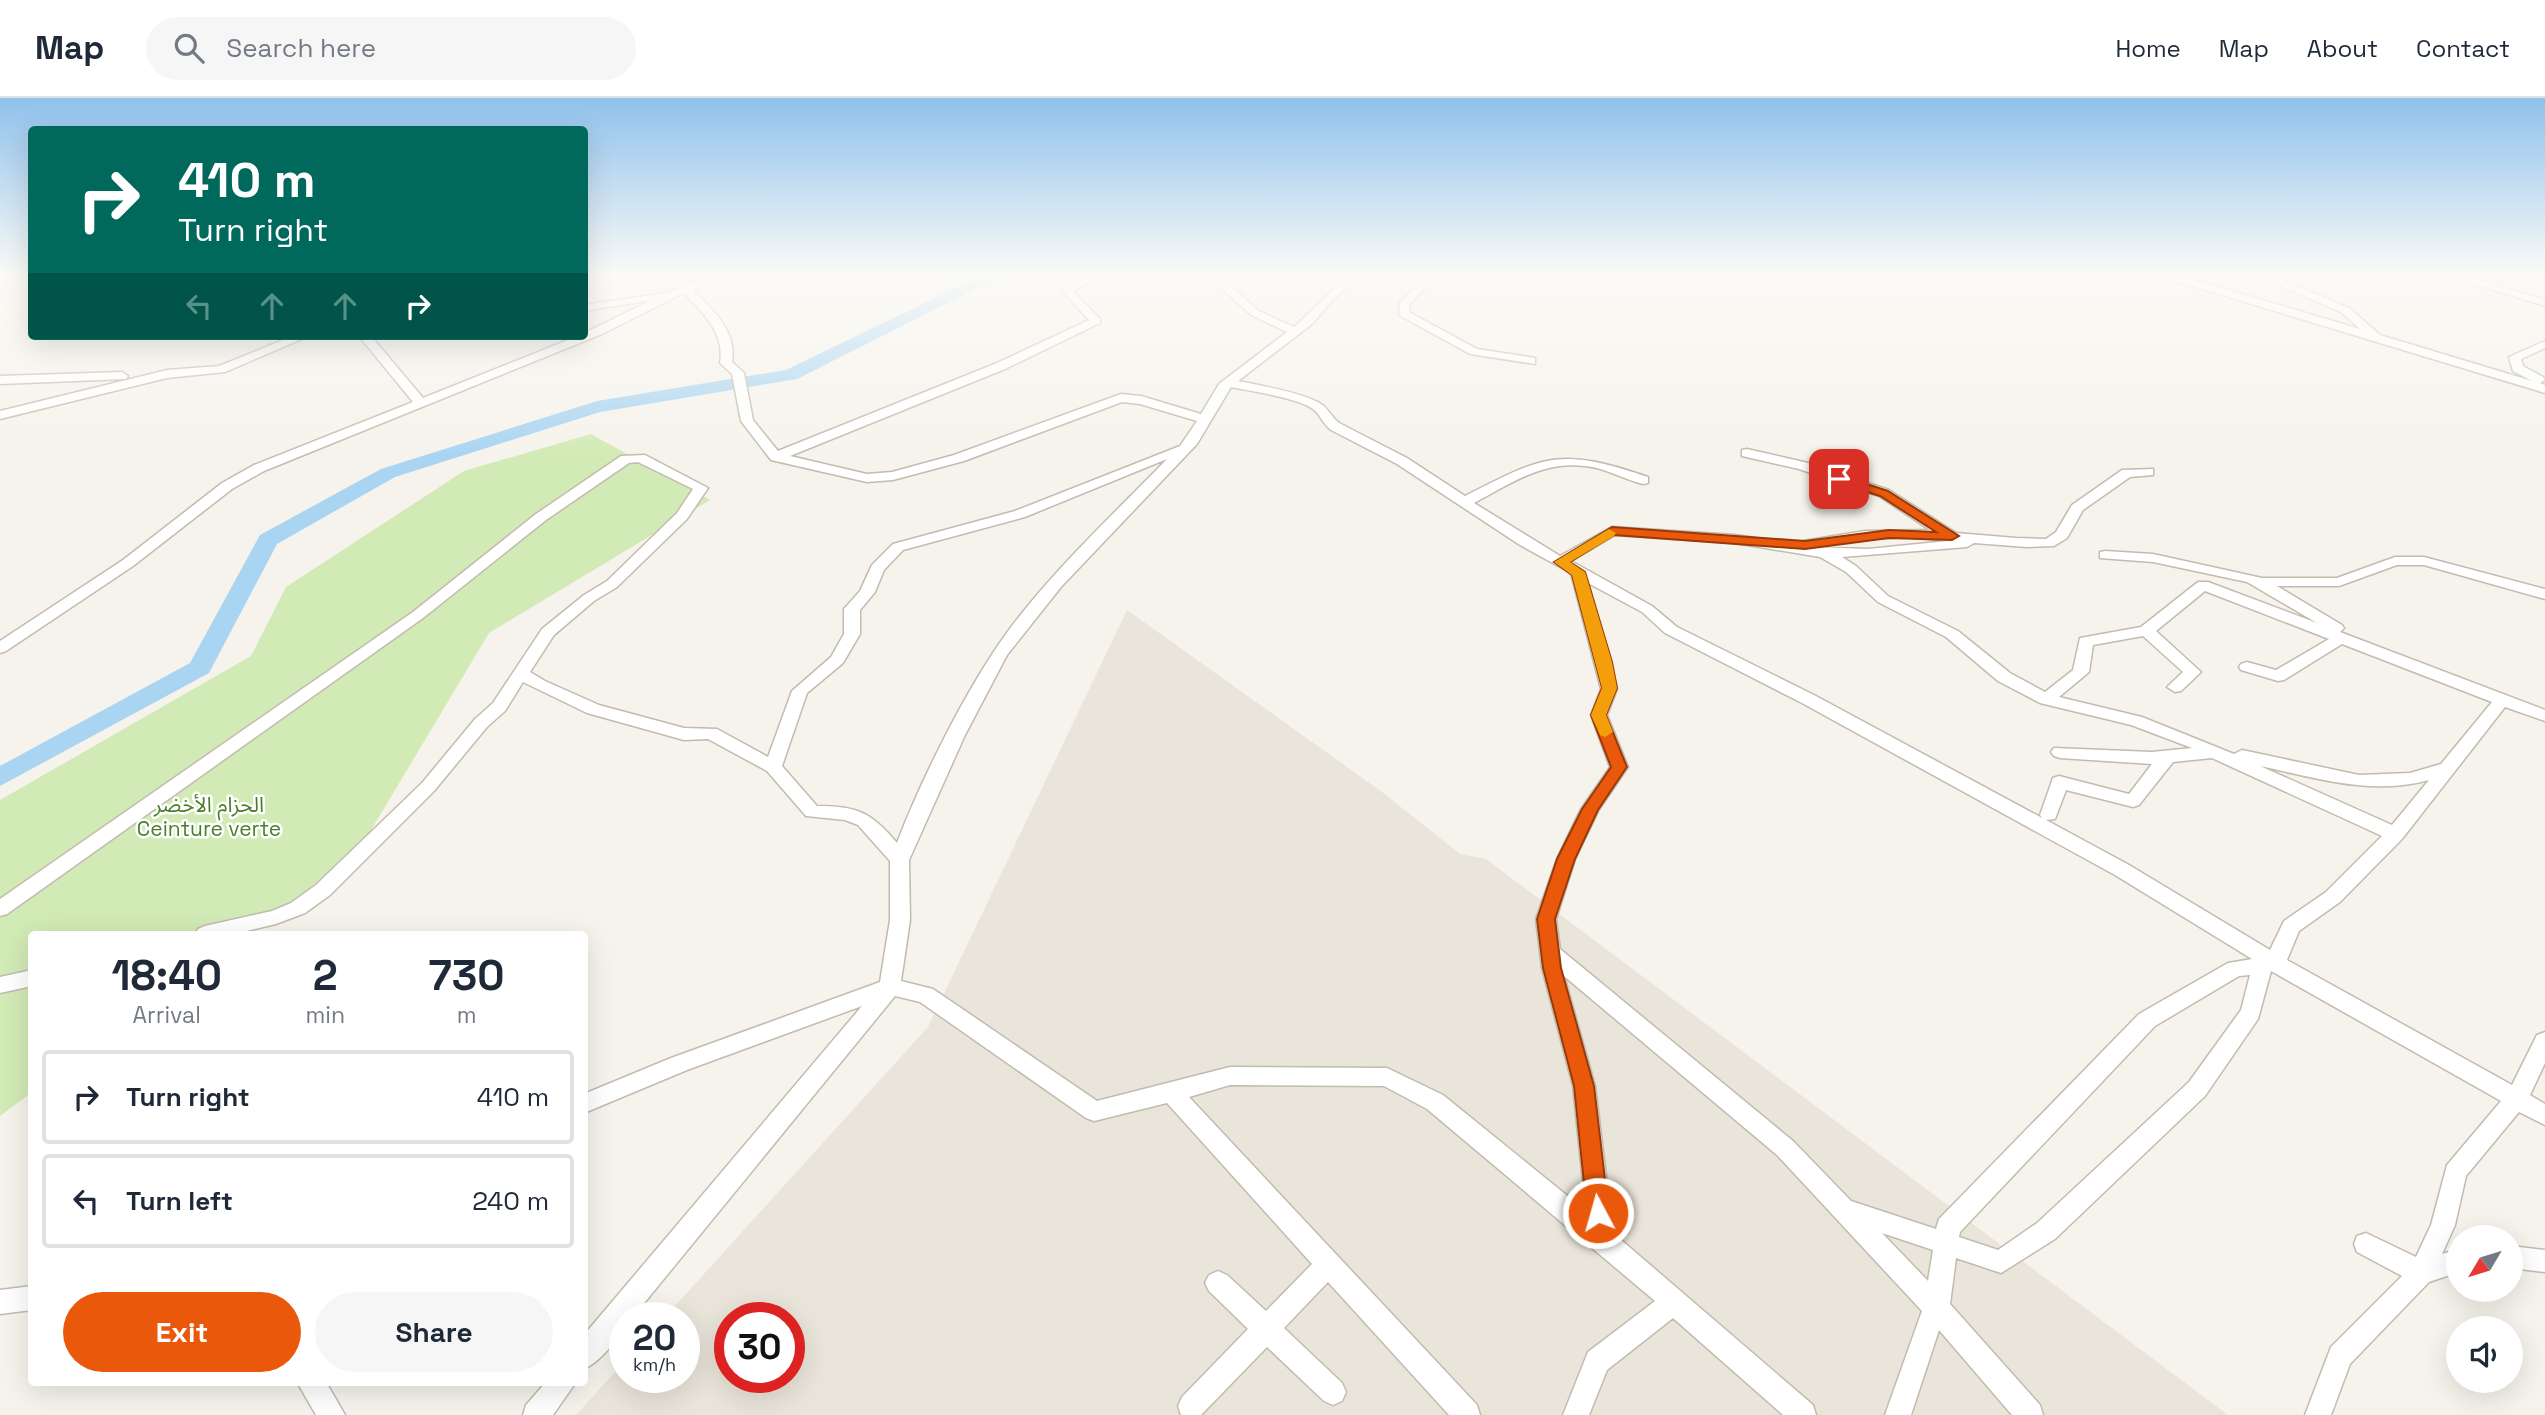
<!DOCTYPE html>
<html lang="en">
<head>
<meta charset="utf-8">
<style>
	body { margin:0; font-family:"Space Grotesk","Noto Sans Arabic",sans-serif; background:#f6f6f7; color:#1f2937; height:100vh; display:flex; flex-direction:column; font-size:26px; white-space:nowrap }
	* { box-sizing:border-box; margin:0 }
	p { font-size:23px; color:#747a83 }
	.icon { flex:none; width:38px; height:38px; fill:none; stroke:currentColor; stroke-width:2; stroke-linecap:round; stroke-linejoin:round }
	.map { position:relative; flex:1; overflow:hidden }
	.details { position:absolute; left:28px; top:833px; width:560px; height:455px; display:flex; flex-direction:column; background:#fff; border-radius:7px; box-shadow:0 7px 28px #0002 }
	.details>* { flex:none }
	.banner { position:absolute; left:28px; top:28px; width:560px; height:214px; border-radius:7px; box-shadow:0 7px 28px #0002; background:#00695c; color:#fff; overflow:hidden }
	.needle { width:46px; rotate:232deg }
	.controls { position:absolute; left:2446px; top:1127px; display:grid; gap:14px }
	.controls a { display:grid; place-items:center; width:77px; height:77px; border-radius:50%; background:#fff; box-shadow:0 7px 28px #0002; font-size:35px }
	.speed { position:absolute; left:609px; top:1204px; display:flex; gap:14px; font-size:35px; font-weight:700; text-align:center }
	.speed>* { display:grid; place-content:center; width:91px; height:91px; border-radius:50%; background:#fff; box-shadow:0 7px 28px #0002; line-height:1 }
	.speed small { font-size:18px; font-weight:400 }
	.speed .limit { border:10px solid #d22; background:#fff; color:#111 }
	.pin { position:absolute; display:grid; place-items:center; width:60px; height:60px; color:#fff; margin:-30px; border-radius:14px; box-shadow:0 4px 10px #0006 }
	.me { position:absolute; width:77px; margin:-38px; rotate:354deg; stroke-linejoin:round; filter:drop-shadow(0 0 5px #0008) }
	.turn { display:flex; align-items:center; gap:24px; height:147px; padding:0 35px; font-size:32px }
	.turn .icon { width:91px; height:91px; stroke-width:2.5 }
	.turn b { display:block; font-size:49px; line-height:60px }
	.lanes { display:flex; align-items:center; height:66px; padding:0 35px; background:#0003; justify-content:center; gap:35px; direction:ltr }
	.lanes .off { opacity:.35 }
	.eta { display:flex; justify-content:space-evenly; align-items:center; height:119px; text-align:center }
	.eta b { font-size:42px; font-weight:700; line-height:49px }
	.primary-button { display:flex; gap:14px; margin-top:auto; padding:14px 35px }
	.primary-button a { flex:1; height:80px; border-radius:42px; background:#ea580c; color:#fff; font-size:28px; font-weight:700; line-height:80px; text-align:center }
	.primary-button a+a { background:#f6f6f7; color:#1f2937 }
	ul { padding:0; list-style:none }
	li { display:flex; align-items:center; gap:21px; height:94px; margin:0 14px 10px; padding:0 21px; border:4px solid #e0e1e3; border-radius:7px }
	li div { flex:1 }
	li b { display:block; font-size:26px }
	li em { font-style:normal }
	header { display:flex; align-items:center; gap:42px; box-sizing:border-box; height:98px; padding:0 35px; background:#fff; border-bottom:2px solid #e0e1e3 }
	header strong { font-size:33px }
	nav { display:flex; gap:38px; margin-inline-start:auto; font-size:24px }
	.search { width:490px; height:63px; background:#f6f6f7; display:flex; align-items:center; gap:18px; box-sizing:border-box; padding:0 24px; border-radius:38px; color:#747a83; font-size:26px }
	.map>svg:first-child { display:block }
	.residential { fill:#eae5da; fill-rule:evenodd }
	.green { fill:#d2eab5 }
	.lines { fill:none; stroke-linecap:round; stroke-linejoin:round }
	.river { fill:#a9d4f2; fill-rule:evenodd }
	.minor-casing { stroke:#c2bbae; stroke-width:3 }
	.minor { fill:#fff; fill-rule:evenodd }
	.route { fill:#ea580c; stroke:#983908; stroke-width:2 }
	.slow { fill:#f59e0b }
	.labels { text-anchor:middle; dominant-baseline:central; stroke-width:5; stroke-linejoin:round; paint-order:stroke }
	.park-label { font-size:21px; fill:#4a7f2a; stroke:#fff }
</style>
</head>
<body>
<header>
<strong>Map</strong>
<div class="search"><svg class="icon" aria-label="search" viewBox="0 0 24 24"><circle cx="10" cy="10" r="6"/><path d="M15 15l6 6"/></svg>Search here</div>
<nav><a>Home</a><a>Map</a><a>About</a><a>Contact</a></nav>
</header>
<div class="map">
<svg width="2545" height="1317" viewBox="0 0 2545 1317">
	<rect width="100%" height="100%" fill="#f6f3ec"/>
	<path class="residential" d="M1127,512L1382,694L1460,756L1486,761L2228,1317H576L625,1263V1279H684V1220H664L928,929ZM730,1220H789V1279H730Z"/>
	<path class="green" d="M591,336L710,402L489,535L358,754L247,836H32L31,995L0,1018V702L251,558L286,489L464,373Z"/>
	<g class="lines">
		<path class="river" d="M986,175H1007L797,281L600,314L395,379L277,446L209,575L0,688V668L190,565L260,437L381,371L597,303L786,272Z"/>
		<g class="minor-casing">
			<path id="minor" d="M716,175H731L693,192C713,212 737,233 732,264L744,275L753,322L778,353L997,265L1089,222L1061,192L1091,175H1104L1073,193L1100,221V225L1005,271L790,358L867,376L892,374L954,357L1121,296L1141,298L1201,316L1219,286L1287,234L1251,217L1204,175H1216L1259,213L1294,229L1351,175H1363L1332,203L1312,226L1238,283C1259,287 1304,295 1321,306C1329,311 1332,321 1341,326L1407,360L1465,398C1545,357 1560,349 1648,379V385L1643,386C1627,382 1612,374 1597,370C1548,359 1515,383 1474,405L1560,458L1612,429L1735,437L1796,446L1803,443L1865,433L1930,432L1879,398L1799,371L1742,358V352L1747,351L1808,365L1889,392L1956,435L2016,440L2046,441L2056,434L2072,407L2122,372L2153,371V377L2130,379L2083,412L2067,440L2054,448L2027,449L1974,445L1967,449L1842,459L1856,468L1888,498L1958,533L2010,575L2045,594L2073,572L2080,540L2141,529L2198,484H2208L2317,525L2247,484L2153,464L2100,460V454L2105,453L2153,456L2262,480H2337L2395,459H2424L2545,491V501L2424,467H2397L2339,488H2277L2342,527L2344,530L2340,534L2545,612V623L2505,609L2402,741L2340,804L2299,833L2287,862L2512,987L2537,937L2545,934V965L2530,997L2545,1006V1027L2519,1014L2466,1078L2455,1127L2442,1156L2459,1151V1174L2429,1184L2350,1266L2331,1317H2305L2331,1249L2402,1178L2357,1154L2354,1146L2357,1138L2366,1135L2416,1159L2431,1127L2447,1067L2501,1003L2271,873L2258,921L2205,998L2055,1141L2001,1175L1956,1160L1950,1206L2040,1307L2043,1317H2012L1939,1232L1911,1317H1885L1922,1213L1777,1057L1564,878L1595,988L1613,1135L1813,1307L1816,1317H1783L1673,1220L1607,1272L1589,1317H1563L1588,1254L1655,1203L1427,1011L1384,988L1230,987L1189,999L1477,1307L1480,1317H1449L1328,1184L1284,1230L1342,1285L1346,1294L1342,1303L1333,1307L1324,1303L1267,1249L1201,1317H1181L1178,1308L1182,1299L1248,1231L1209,1193L1205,1185L1209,1177L1218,1173L1227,1177L1266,1213L1312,1166L1167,1005L1094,1023L1086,1020L920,904L895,898L632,1220H625C625,1236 600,1264 584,1271V1237L862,908L687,972L584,1015V996L671,960L880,884L890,822V763L858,727L845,722L806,718L767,673L708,641L684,642L587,615L523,584L505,613L487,629L434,693L330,797L305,815L276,826L234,836H195L198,831L205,828L272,813L291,805L316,787L422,685L475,621L493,605L542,531L584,497L607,483L677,415L693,391L638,364L629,365L546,422L423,520L7,816L0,818V801L413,514L536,416L621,358L645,357L708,390L687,421L617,489L594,503L554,537L530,574L545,583L599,607L684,630L717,631L768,659L792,593L831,559L844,536V511L860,493L872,467L893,446L1015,413L1180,348L1197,323L1140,306L1122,304L964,363L893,382L867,384L771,362L741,323L732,276L720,265C725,235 704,216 684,195L602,236L264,373L232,391L133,468L6,553L0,555V543L123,462L222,385L254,367L413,304L359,238H371L423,300L578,238H584V235L652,202L584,213V207L667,195ZM1231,289C1250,293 1298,300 1313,311C1320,316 1323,326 1331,332L1397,366L1520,447L1571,475L1601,591L1591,617L1610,669L1581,711L1557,761L1536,821L1542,870L1573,988L1586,1113L1443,997L1387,970L1230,969L1097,1003L933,891L901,883L910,822L909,762L965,637L1007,557L1061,489L1197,346ZM1167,361C1110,420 1037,487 993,555C958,608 919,687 897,745C871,714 857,708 817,708L782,668L807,595L843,565L860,536V512L875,494L884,472L903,452L1025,419ZM1615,437L1735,445L1820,459L1846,474L1878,504L1946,539L1998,583L2040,605L2131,627L2192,650L2152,654L2054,650L2051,654L2054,658L2060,660L2152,666L2129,696L2059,678L2053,680L2040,717L2042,720L1814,597L1677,529L1652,508L1571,463ZM1910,439L1948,443L1868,451L1816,449L1865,441ZM1588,485L1642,514L1665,535L1802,605L2115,777L2252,861L2228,865L2139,916L1939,1121L1936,1131L1851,1103L1793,1043L1560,851L1556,821L1575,761L1598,713L1628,669L1607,617L1617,591ZM2205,493L2329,541L2276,572L2247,564L2241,566L2239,569L2241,572L2278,583L2284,582L2342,546L2492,604L2441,666L2410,675L2359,677L2242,652L2234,656L2142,619L2059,599L2089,574L2093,547L2143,538L2183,574L2167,589L2175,594L2181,593L2201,574L2156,533ZM2212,660L2382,738L2326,794L2284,823L2270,852L2129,767L2046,722L2055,721L2066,692L2133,709L2139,707L2173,664ZM2260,668C2316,680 2372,698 2429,682L2392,727ZM2250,877L2241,912L2189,984L2037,1125L1998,1152L1959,1139L1960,1134L2155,928L2239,878ZM1882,1135L1933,1152L1928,1183Z
				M1428,175H1439L1410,206L1409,214L1477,251L1535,260V266L1470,256L1399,217L1400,205Z
				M2138,175H2161L2195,182L2360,231L2341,214L2251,175H2266L2349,210L2380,237L2532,283L2513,273L2509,259L2545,243V250L2521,261L2523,268L2543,279L2545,282L2540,285L2545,287V295L2189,187Z
				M2438,175H2455L2545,202V208Z
				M293,238H309L225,274L167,280L0,321V313L167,272L219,268Z
				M122,274L128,278L126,281L0,286V278Z
				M32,872V888L0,895V879Z
				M2511,1148L2545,1152V1174L2511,1170Z
				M32,1188V1212L0,1216V1192Z
				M297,1284H326L345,1317H316Z
				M546,1284H576L553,1317H523L526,1307Z"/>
		</g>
		<use href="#minor" class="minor"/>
	</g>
	<linearGradient id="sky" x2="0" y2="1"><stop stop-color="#8fc1ec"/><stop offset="0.49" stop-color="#fbfaf6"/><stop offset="1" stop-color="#fbfaf6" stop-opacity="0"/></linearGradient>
	<rect width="2545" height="360" fill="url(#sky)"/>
	<path class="route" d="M1839,377L1888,393L1959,438L1952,442L1889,440L1805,451L1614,437L1570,464L1585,474L1612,564L1617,590L1606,617L1627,669L1598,712L1575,761L1555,821L1561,870L1594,988L1609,1115L1606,1122L1598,1125L1591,1122L1587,1115L1574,988L1543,870L1537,821L1557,761L1582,711L1611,669L1591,617L1602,590L1572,477L1554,464L1612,429L1805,443L1889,432L1936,434L1880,398L1834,384L1832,381Z"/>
	<path class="slow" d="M1609,431L1616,435L1614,438L1570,464L1585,474L1612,564L1617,590L1606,617L1613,634L1605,639L1600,637L1591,617L1602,590L1572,477L1554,464Z"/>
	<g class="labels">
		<g class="park-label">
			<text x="209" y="706">الحزام الأخضر<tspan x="209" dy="24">Ceinture verte</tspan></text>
		</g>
	</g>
</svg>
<div class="controls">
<a><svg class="needle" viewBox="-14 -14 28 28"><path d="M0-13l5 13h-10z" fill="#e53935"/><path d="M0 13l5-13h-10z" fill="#747a83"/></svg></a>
<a><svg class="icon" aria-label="sound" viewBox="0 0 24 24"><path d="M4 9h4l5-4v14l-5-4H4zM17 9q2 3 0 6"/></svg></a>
</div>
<div class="speed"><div>20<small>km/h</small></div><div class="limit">30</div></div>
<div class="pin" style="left:1839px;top:381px;background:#d93025"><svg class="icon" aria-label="arrive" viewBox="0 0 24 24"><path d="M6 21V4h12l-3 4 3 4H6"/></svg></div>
<svg class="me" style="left:1598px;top:1115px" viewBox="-20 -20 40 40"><circle r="17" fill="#ea580c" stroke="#fff" stroke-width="3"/><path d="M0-11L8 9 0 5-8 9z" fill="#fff"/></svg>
<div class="banner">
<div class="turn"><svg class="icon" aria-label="right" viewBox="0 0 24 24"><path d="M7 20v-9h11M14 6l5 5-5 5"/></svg><div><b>410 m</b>Turn right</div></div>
<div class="lanes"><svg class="icon off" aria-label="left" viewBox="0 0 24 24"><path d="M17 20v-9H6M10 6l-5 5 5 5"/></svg><svg class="icon off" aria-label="ahead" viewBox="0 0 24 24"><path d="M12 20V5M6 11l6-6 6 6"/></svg><svg class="icon off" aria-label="ahead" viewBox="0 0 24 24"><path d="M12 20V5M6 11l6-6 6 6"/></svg><svg class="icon" aria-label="right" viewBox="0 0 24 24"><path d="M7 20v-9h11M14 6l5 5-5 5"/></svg></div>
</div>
<section class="details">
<div class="eta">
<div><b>18:40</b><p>Arrival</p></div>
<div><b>2</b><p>min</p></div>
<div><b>730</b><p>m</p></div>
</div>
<ul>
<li><svg class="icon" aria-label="right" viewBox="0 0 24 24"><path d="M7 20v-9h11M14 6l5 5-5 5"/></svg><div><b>Turn right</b></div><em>410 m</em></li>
<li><svg class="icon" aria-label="left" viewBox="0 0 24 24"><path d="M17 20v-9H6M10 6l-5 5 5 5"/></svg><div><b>Turn left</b></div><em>240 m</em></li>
</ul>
<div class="primary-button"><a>Exit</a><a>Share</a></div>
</section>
</div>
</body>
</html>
